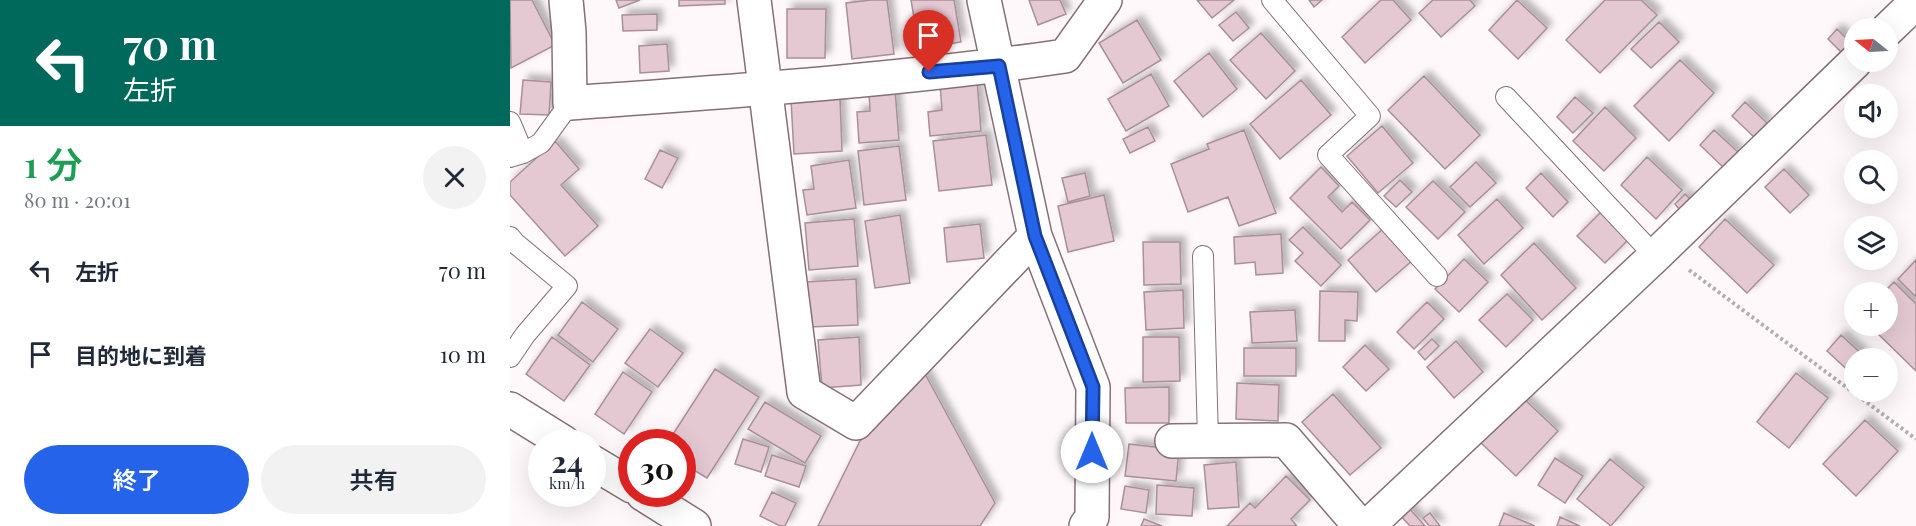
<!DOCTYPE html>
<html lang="ja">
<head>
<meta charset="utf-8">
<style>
	body { margin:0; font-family:"Playfair Display","Noto Sans JP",serif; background:#f2f2f3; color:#1f2937; height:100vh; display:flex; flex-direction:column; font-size:22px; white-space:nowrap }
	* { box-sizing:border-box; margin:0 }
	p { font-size:20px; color:#747a83 }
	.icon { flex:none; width:33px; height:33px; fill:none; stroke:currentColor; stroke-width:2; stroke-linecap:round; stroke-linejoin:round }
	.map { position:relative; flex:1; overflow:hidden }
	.side { display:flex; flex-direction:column; background:#fff; width:510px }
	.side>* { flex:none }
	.guide { background:#00695c; color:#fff; overflow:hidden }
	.needle { width:39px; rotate:288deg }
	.tools { position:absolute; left:1334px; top:18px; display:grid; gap:12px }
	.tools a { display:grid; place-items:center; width:54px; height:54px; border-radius:50%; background:#fff; box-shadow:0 6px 24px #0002; font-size:30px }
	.speed { position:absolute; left:18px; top:429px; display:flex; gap:12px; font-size:30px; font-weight:700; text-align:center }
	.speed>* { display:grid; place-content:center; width:78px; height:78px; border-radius:50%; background:#fff; box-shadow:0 6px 24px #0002; line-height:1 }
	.speed small { font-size:15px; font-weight:400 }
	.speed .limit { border:9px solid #d22; background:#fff; color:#111 }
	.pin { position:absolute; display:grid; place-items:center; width:51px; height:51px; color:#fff; margin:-62px -26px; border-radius:50% 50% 50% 0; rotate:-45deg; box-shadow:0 0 6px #0007 }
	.pin .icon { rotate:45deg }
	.me { position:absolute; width:66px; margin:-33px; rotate:0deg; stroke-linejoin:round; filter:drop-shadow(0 0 4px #0008) }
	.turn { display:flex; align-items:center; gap:21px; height:126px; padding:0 24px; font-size:27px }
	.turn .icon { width:78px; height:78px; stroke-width:2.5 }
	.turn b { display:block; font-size:42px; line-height:51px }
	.round { display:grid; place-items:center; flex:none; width:63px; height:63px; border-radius:32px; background:#f2f2f3 }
	.summary { display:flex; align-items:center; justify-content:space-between; height:102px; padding:0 24px }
	h1 { font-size:36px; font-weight:600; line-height:45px; color:#1e9e55 }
	.action { display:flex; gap:12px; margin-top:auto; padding:12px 24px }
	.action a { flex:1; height:69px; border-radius:36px; background:#2563eb; color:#fff; font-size:24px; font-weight:600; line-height:69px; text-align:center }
	.action a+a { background:#f2f2f3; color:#1f2937 }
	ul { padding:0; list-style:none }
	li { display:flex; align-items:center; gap:18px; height:84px; padding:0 24px }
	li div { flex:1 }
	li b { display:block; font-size:22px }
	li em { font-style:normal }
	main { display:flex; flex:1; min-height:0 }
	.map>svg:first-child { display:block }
	.building { fill:#e4c9d2; stroke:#a98f98; stroke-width:1.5; filter:url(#shadow) }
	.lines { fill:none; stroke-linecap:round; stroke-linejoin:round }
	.service-casing { stroke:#876f77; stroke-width:22 }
	.minor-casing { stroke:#876f77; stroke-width:36 }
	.path { stroke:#b5aeb0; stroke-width:4; stroke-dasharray:3 3; stroke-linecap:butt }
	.service { stroke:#fff; stroke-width:20 }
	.minor { stroke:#fff; stroke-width:33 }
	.route-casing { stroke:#184099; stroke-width:15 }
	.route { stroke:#2563eb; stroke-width:10 }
</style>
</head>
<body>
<main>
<section class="side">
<div class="guide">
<div class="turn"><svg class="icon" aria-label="left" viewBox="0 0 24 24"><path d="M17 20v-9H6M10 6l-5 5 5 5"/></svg><div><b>70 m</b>左折</div></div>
</div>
<div class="summary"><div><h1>1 分</h1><p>80 m · 20:01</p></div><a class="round"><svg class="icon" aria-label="close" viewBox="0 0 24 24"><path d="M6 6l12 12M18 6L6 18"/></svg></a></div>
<ul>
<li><svg class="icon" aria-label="left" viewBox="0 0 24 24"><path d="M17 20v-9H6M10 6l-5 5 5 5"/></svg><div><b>左折</b></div><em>70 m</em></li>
<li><svg class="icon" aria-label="arrive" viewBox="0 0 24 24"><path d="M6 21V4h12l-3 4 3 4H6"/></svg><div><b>目的地に到着</b></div><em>10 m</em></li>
</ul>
<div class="action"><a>終了</a><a>共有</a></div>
</section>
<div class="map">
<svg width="1406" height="526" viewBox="0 0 1406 526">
	<defs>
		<filter id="shadow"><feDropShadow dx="5.5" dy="-5.5" stdDeviation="3" flood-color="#0004"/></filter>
	</defs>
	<rect width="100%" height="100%" fill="#fef8fa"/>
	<path class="building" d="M0,0H22L45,45L1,68Z
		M106,0H130L109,8Z
		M169,0H215V4L169,6Z
		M361,0H377L384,54L342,59L336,3Z
		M401,0H444L451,42L416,48L413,27L406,29Z
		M519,0H550L556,14L528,25Z
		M687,0H724L702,18Z
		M799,0H812L804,7Z
		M871,0H883L901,20L855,63L832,37Z
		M923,0H960L965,6L931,37L909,13Z
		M1007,0L1037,28L1008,59L979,30Z
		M1095,0H1131L1147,15L1090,73L1056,40Z
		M277,9H316L315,58H277Z
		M726,12L739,28L723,41L709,25Z
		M147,14V30L113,31L112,15Z
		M627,20L651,60L613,83L589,43Z
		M1149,22L1169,42L1141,68L1121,49Z
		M1327,29L1344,46L1338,59L1318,39Z
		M751,33L785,71L756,99L720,60Z
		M157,44L159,71L130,73L129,46Z
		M699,53L727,89L693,117L664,81Z
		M1170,60L1204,93L1159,141L1124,106Z
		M641,74L659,106L616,131L598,99Z
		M914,76L970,135L935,169L878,110Z
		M13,80L41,82L39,115L10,114Z
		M467,80L471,131L420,136L418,112L432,110L430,84Z
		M791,80L821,115L770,159L740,124Z
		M385,90L389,140L349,143L347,112L360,111L359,92Z
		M1065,97L1083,113L1063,133L1047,117Z
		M330,98L332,151L284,154L281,100Z
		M1235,102L1257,123L1244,137L1222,116Z
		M1095,107L1126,138L1094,171L1063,141Z
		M872,126L903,163L868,193L837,156Z
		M638,127L645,141L620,153L613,139Z
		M734,130L766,213L729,226L718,197L678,212L661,164L699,149L697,144Z
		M1204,130L1229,153L1214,168L1190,145Z
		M476,135L482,185L429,191L423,141Z
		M45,141L69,169L51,185L88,226L55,256L0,195V182Z
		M389,146L396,200L354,205L348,151Z
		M150,150L168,158L152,188L135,179Z
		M1137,157L1172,190L1146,219L1111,185Z
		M339,160L346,208L297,215L293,190L304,189L301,166Z
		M966,162L986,183L960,207L940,187Z
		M811,167L829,186L818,197L832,212L842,202L860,220L831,249L780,198Z
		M1274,169L1299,195L1280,213L1255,187Z
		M575,173L580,196L558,202L552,178Z
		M1031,173L1058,202L1043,217L1016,188Z
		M890,180L902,192L886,207L874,196Z
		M923,181L955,212L928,239L896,207Z
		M1175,194L1185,204L1174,215L1165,204Z
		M594,195L604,241L558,252L548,206Z
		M987,199L1013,228L974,264L948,235Z
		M1094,209L1121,237L1095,263L1067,236Z
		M390,215L400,283L365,288L355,221Z
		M344,219L348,266L299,270L295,223Z
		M1215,219L1264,265L1237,293L1189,247Z
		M470,224L474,258L437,262L434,228Z
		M793,227L831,265L811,286L785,261L793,253L779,240Z
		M874,228L903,260L866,292L838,260Z
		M771,234L773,273L746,275L745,262L725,264L724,237Z
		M633,242H670L671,284L634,285Z
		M1024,243L1066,288L1032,320L991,275Z
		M954,259L978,282L949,312L925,289Z
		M1406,260V297L1388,279Z
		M346,279L348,325L299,327L296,282Z
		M1384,282L1406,304V371L1360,326H1377V292H1374Z
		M673,290L674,328L636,330L634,292Z
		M810,291L848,292L847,321L835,320V341H809Z
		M997,294L1023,320L996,347L969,320Z
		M72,302L108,329L83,362L48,335Z
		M917,302L934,319L904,349L887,332Z
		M785,310L787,341L742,343L740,312Z
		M140,329L173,353L148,387L115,363Z
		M1331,335L1356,358H1344L1343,375L1317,351Z
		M42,337L80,365L54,401L16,374Z
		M349,337L351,385L312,388L308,340Z
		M633,337H669L670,381L633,382Z
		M922,339L929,346L915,360L908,352Z
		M946,341L973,372L944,398L917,367Z
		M855,345L879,369L856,391L833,367Z
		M734,348H786V376H734Z
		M205,369L249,397L197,478L172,463V442H158Z
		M113,372L142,392L114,434L85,414Z
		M414,372L485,503L470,526H308L350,441Z
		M1286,373L1318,398L1279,448L1247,422Z
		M727,383L769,385L768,421L726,419Z
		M659,387V423H616L615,388Z
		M823,394L871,448L840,475L792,422Z
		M1013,398L1048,431L1006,476L971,443Z
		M255,402L311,436L295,463L238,429Z
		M1355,420L1388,451L1346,496L1313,464Z
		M233,439L259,447L251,472L225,464Z
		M619,444L669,450L666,481L615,476Z
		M262,455L296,466L289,487L255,476Z
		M1045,458L1073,476L1055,503L1028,485Z
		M1100,459L1134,487L1101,526L1067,499Z
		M726,462L729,507L698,509L694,465Z
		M776,476L800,500L781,519L787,526H717L740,503L745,508Z
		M647,485L684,488L682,516L646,514Z
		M615,486L639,490L636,513L611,509Z
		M262,492L286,503L275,526H270L250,516Z
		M898,507L915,526H900L889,514Z
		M920,513L930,526H919L913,518Z
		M994,513L1025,526H989Z
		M1050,517L1070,526H1047Z
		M634,519L652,526H631Z"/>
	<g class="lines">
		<g class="service-casing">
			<path id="service" d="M762,0L860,116L818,155L927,276
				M996,97L1145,256
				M0,122L13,153
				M0,157L13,153L31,143L60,103
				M0,237L5,243L57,286L15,335L0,357
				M693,256L698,440"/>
		</g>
		<g class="minor-casing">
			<path id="minor" d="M56,0L59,32L60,103C225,91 391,80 555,56L595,0
				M244,0L294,392L346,423L525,236
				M474,0L525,236L583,387L582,517L576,526
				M1377,30L1406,2
				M0,409L53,442
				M662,441L776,440L850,526
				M82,462L122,486
				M133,494L184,526
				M858,526L1145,256L1345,62"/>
		</g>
		<path class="path" d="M1179,270L1406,439"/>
		<use href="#service" class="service"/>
		<use href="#minor" class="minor"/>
	</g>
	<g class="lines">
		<g class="route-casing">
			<path id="route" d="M419,72L489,66L525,236L583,387L582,452"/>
		</g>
		<use href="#route" class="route"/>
	</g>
</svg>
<div class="tools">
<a><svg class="needle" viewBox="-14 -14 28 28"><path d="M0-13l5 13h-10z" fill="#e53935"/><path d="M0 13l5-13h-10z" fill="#747a83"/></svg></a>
<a><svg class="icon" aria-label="sound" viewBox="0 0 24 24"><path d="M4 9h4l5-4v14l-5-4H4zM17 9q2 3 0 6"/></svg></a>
<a><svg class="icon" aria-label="search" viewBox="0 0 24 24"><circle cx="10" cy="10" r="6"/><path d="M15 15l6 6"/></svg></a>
<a><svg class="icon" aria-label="layers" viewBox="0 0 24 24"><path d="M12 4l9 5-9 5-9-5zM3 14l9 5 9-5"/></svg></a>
<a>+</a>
<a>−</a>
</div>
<div class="speed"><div>24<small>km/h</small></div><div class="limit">30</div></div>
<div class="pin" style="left:419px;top:72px;background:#d93025"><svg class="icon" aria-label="arrive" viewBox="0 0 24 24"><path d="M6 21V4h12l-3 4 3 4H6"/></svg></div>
<svg class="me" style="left:582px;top:452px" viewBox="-20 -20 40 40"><circle r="19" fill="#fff"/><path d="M0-13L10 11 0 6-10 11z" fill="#2563eb"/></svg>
</div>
</main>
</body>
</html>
